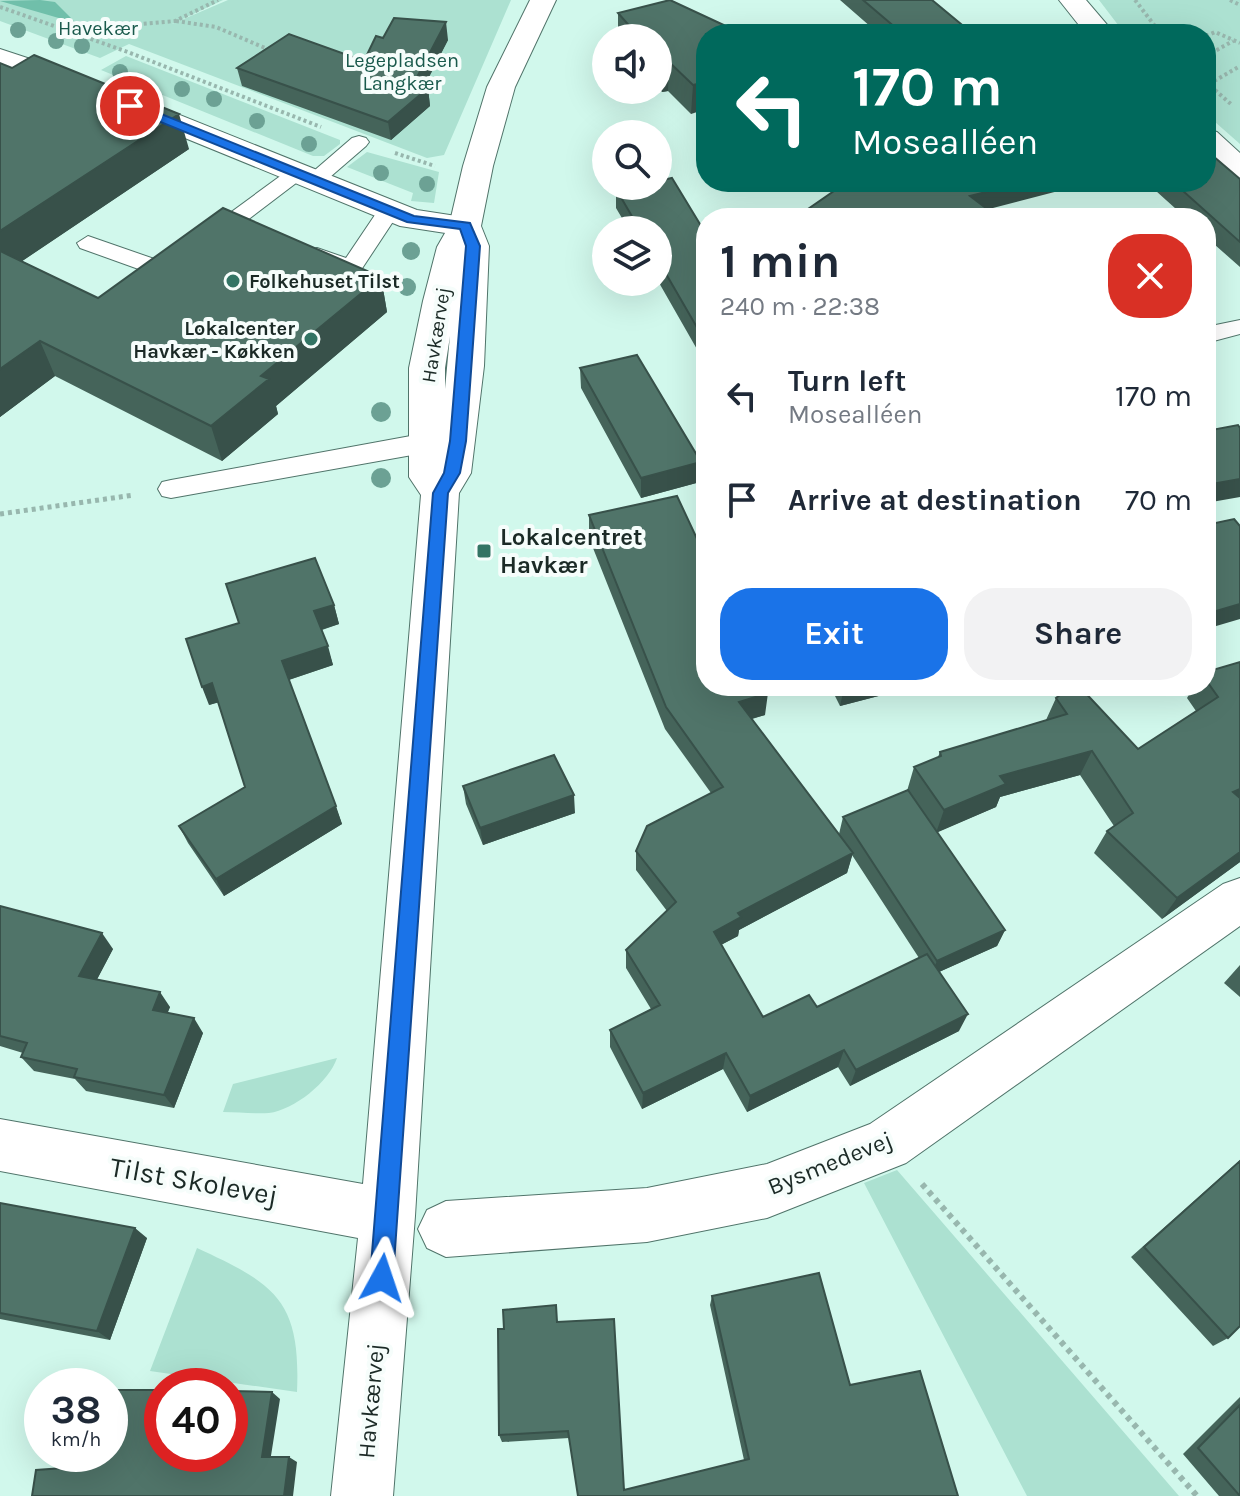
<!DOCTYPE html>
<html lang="en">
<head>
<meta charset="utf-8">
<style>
	body { margin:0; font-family:Karla,sans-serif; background:#f2f2f3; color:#1f2937; height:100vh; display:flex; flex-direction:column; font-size:30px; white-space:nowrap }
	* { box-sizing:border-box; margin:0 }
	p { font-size:26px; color:#747a83 }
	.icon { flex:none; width:44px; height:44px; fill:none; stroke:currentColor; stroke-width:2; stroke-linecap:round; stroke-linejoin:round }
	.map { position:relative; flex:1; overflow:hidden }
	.panel { position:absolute; left:696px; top:208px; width:520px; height:488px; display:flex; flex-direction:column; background:#fff; border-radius:32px; box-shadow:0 8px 32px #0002 }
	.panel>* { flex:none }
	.top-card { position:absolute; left:696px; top:24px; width:520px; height:168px; border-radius:32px; box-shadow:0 8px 32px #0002; background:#00695c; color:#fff; overflow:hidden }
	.buttons { position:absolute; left:592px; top:24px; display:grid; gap:16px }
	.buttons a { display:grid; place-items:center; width:80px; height:80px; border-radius:50%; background:#fff; box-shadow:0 8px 32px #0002; font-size:40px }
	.speed { position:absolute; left:24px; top:1368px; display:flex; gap:16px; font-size:40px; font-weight:700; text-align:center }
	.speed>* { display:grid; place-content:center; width:104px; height:104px; border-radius:50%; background:#fff; box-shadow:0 8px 32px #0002; line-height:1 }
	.speed small { font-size:20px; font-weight:400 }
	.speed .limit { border:12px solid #d22; background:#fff; color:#111 }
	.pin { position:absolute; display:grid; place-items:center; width:68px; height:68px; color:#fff; margin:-34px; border:4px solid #fff; border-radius:50%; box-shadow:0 2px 8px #0007 }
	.me { position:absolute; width:88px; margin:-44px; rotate:5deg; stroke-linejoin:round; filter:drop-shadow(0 0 6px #0008) }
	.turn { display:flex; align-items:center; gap:28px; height:168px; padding:0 24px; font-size:36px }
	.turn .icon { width:104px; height:104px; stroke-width:2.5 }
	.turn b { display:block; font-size:56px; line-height:68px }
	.round { display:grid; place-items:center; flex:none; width:84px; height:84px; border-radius:32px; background:#f2f2f3 }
	.summary { display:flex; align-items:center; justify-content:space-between; height:136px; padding:0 24px }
	h1 { font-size:48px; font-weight:700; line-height:60px }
	.action { display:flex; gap:16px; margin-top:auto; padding:16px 24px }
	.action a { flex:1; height:92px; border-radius:32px; background:#1a73e8; color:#fff; font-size:32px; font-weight:700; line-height:92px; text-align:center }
	.action a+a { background:#f2f2f3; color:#1f2937 }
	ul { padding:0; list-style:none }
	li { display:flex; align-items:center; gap:24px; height:104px; padding:0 24px }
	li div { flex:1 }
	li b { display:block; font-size:30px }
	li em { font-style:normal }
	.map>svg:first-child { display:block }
	.green { fill:#ace1d1 }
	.forest { fill:#70bfaa }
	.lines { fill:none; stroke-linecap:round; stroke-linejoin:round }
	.service-casing { stroke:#50746a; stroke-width:2 }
	.minor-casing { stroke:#50746a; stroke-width:2 }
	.tertiary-casing { stroke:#50746a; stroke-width:2 }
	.path-far2 { stroke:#98b7ae; stroke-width:4; stroke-dasharray:3 3; stroke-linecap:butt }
	.path-far1 { stroke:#98b7ae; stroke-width:5; stroke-dasharray:4 4; stroke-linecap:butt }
	.path { stroke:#98b7ae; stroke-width:6; stroke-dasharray:5 5; stroke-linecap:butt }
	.service { fill:#fff; fill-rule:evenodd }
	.minor { fill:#fff; fill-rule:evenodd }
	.tertiary { fill:#fff; fill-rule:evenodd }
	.tree { fill:#6ca194 }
	.wall { fill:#45645a; fill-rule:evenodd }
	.shaded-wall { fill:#38514a }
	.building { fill:#507469; stroke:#38514a; stroke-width:2 }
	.route { fill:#1a73e8; stroke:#114b97; stroke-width:2 }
	.poi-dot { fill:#337464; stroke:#f6fdfb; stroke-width:3 }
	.labels { text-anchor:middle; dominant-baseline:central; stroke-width:8; stroke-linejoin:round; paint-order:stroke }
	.far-park-label { font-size:20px; fill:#1a5a4c; stroke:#f6fdfb }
	.far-poi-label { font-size:20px; font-weight:bold; fill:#1b2a26; stroke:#f6fdfb; text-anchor:start }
	.far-street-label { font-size:20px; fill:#1b2a26; stroke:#f6fdfb }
	.poi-label { font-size:24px; font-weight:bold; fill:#1b2a26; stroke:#f6fdfb; text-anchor:start }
	.street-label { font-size:24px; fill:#1b2a26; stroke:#f6fdfb }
	.near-street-label { font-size:28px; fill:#1b2a26; stroke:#f6fdfb }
</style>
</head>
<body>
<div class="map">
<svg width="1240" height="1496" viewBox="0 0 1240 1496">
	<rect width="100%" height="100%" fill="#d1f8ec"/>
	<path class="green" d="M0,0H223L172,24L228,0H511L444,155L427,158L129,44L100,58L0,21Z
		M1099,0H1240V144L1206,114V34H1125Z
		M126,56L340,140V144L324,156H313L101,70Z
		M367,152L439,172L434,203L411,201L413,193L347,167Z
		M337,1058C329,1082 294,1110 269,1113C254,1114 238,1112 223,1112L233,1084Z
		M897,1170L1179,1496H1027L864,1183Z
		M197,1248C275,1284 301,1300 297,1392L150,1371Z"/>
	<path class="forest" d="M40,0L55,2L76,23L0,1Z"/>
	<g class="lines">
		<g class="service-casing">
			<path id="service" d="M359,136L366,138L369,142L366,146L322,184H308L304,180L308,176L352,138Z
				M297,167L308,173L304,177L174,276H158L80,248L77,243L88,236L163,262L290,169Z
				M389,205L400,211L359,273H343L309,260L306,255L309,250L317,248L346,258L381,206Z
				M1240,320V334L1206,343V327Z
				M448,432L457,435L461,441L457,447L171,498L162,496L158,489L162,482L171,480L427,433Z"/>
		</g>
		<g class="minor-casing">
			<path id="minor" d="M0,49L85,77L417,210L476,219L481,226L476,233L465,236L400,226L65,89L0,66Z
				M1240,878V926L906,1163L767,1218L647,1242L446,1257L427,1248L418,1229L427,1210L446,1201L647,1188L767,1164L870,1124L1223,884Z"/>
		</g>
		<g class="tertiary-casing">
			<path id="tertiary" d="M530,0H556L515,87L493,166L481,226L489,246L484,366L471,473L459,493L415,1216L393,1496H331L358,1238L0,1171V1119L363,1184L421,495L409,477V368L423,301L437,247L449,226L463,166L487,87ZM450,336L445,389V368Z
				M1059,0H1086L1115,34H1086Z
				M1206,129L1217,132L1240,153V178L1229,176L1206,154Z"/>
		</g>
		<path class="path-far2" d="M1135,0L1161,34
			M1230,0L1240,5
			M0,7L125,51L321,127
			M176,21L216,27L265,48
			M72,30L175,21L218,0
			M1206,36L1215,32L1240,43
			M1206,56L1233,41
			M1206,82L1232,105
			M1209,84L1240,66
			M395,153L435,166"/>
		<path class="path-far1" d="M0,514L134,495"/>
		<path class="path" d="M922,1184L1197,1496"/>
		<use href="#service" class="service"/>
		<use href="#minor" class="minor"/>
		<use href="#tertiary" class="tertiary"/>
	</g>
	<g class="tree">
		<circle cx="18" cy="30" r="8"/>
		<circle cx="56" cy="41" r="8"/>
		<circle cx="82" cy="46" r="8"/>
		<circle cx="120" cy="72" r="8"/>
		<circle cx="182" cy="89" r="8"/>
		<circle cx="214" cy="99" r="8"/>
		<circle cx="257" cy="121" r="8"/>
		<circle cx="309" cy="144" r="8"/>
		<circle cx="381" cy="173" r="8"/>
		<circle cx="427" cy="184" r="8"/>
		<circle cx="411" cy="251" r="9"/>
		<circle cx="407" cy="287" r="9"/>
		<circle cx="381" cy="412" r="10"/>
		<circle cx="381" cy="478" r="10"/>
	</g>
	<path class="wall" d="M840,0H932L973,34H879Z
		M618,13L743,34L691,114L668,91L662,92L658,87V38H618Z
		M383,38L448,40L424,87L428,88L430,106L391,140L242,86L237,68L364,61Z
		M0,63L189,149L22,261L98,298L381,277L387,312L276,406L278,414L222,461L55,376L0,417Z
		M1240,179V267L1206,237V218H1186L1146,182H1206Z
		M616,189L706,234V365L658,281V230H629L616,208Z
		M580,368L701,462L700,482L641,498L581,388Z
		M589,515L765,715L752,719L839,834L843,817L907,791L914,767L938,757L940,752L1046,720L1056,698L1138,749L1196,711L1187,698L1194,686H1206V672L1240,662V862L1162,919L1094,853L1107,831L1114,826L1080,775L1000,797L996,807L937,832L1005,930L997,946L939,972L959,1031L850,1086L838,1067L747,1112L723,1069L642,1109L610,1047V1030L651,1009L626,968V950L667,911L636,870V851L711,793L665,729L589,538ZM852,855L919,958L817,1007L763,1017L721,945L738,936L739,930L847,873Z
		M334,605L339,624L322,630L333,665L289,680L342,824L224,896L188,843L179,826L245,787L218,702L209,705Z
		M830,686H917L840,706Z
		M463,786L575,813L483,845L466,804Z
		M0,906L113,949L97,979L170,1007L167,1013L203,1033L174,1108L86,1091L75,1079L34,1071L21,1057L23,1053L0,1046Z
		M1240,965V997L1224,983Z
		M1240,1160L1228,1338L1213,1346L1131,1257Z
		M0,1203L147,1238L110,1340L0,1319Z
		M712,1296L850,1385L958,1496H578L569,1438L502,1442L499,1435L504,1329L624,1490L744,1460L710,1305Z
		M1240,1397V1496H1219L1183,1454Z"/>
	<path class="shaded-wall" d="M446,22L448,40L420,94L428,88L430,106L391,140L388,122L414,83Z
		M669,62L668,91L662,92L663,64Z
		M706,82V109L691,114L693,85Z
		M179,114L189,149L0,276V231Z
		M1026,182H1093L966,215L970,196Z
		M381,277L387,312L276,406L278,414L222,461L211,426L261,376Z
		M40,341L55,376L0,417V369Z
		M701,462L700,482L641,498V478Z
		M1240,479V497L1206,503V485Z
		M1240,604V619L1206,629V614Z
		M334,605L339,624L320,630L314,611Z
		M328,646L333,665L288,680L282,661Z
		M212,683L220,702L209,705L202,687Z
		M853,686H917L840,706L844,688Z
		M768,693L765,715L736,723L739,702Z
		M1092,751L1080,775L1000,797L996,807L936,833L944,810L1000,776Z
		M1240,789V804L1233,792Z
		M574,795L575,813L483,845L480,828Z
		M336,806L342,824L224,896L216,879Z
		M1240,852V862L1162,919L1177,898Z
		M853,853L847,873L739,930L738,936L711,950L714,932L738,913Z
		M1005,930L997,946L930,976L937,961Z
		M102,933L113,949L91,991L79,976Z
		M160,992L170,1007L163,1025L153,1010Z
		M968,1014L959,1031L850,1086L856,1070Z
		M194,1018L203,1033L174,1108L164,1095Z
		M844,1050L838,1067L747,1112L750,1096Z
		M726,1053L723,1069L642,1109L643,1093Z
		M135,1228L147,1238L110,1340L97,1331Z
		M272,1392L280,1399L270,1462L262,1457Z
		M289,1457L297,1462L293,1496H284Z"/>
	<path class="building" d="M670,0L743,34H706V82L693,85L669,62L663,64L658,58V38H640L618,13Z
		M863,0H932L973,34H903Z
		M394,18L446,22L414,83L428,88L388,122L237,68L289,34L364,61L376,36L383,38Z
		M34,55L179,114L0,231V63L12,68Z
		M1206,150L1240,179V242L1173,182H1206Z
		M672,178L706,234V343L658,260V230H640L616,189L631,186H658V181Z
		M847,182H1026L970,196L999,218H795Z
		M223,208L381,277L261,376L269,379L211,426L40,341L0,369V251L98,298Z
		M637,355L701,462L641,478L580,368Z
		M1238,425L1240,428V479L1206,485V431Z
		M677,496L706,558V686H765L768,693L739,702L853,853L738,913L741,917L714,932L763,1017L809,995L817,1007L927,954L968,1014L856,1070L844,1050L750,1096L726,1053L643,1093L610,1030L660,1005L626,950L676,902L636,851L647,826L723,787L666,707L589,515Z
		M1234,519L1240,526V604L1206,614V525Z
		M315,558L334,605L314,611L328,646L282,661L336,806L216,879L179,826L245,787L212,683L202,687L186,639L239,623L226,584Z
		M1240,662V789L1233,792L1240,798V852L1177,898L1107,831L1133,813L1092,751L1000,776L1006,784L944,810L914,767L941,756L940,752L1067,714L1056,698L1072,686H1079L1138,749L1218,697L1206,680V672Z
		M554,755L574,795L480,828L463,786Z
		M908,790L1005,930L937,961L843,817Z
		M0,906L102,933L79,976L160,992L153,1010L194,1018L164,1095L74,1077L77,1069L21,1057L27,1043L0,1036Z
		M1240,1161V1326L1228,1338L1144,1247Z
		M0,1203L135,1228L97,1331L0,1313Z
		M819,1273L850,1385L920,1371L958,1496H578L568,1431L499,1435L498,1329H504L503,1310L556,1305L557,1322L614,1319L624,1490L749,1459L712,1296Z
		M110,1390H162V1454H230V1391L272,1392L262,1457H289L284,1496H32L36,1470L92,1466L95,1454H110Z
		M1240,1405V1496L1198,1448Z"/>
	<path class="route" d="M126,103H134L414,216L470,223L480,246L466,441L460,473L448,493L393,1278L390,1287L382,1290L374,1287L370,1278L433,493L444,473L450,441L466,246L460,229L407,222L126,108Z"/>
	<g class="poi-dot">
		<circle cx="233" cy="281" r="8"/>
		<circle cx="311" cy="339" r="8"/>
		<rect x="476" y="543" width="16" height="16" rx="4"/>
	</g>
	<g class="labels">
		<g class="far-park-label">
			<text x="98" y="28">Havekær</text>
			<text x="402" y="60">Legepladsen<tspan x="402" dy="23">Langkær</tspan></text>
		</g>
		<g class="far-poi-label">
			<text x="249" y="281">Folkehuset Tilst</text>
			<text x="295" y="328" text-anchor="end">Lokalcenter<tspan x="295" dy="23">Havkær - Køkken</tspan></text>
		</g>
		<g class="far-street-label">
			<text transform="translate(436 335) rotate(-81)">Havkærvej</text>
		</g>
		<g class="poi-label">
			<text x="500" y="537">Lokalcentret<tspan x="500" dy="28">Havkær</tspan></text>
		</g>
		<g class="street-label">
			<text transform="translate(830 1163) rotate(-22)">Bysmedevej</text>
			<text transform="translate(371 1401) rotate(-85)">Havkærvej</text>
		</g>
		<g class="near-street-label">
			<text transform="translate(194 1181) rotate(10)">Tilst Skolevej</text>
		</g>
	</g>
</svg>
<div class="buttons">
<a><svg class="icon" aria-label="sound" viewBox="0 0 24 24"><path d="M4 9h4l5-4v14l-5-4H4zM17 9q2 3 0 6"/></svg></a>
<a><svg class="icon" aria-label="search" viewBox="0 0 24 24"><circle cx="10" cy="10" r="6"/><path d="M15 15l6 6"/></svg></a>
<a><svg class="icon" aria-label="layers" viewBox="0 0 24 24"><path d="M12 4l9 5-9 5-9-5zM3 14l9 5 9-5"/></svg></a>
</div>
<div class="speed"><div>38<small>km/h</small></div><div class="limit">40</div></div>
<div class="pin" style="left:130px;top:106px;background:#d93025"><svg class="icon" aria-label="arrive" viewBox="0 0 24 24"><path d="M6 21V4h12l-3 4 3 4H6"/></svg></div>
<svg class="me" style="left:382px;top:1278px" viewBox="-20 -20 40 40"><path d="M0-17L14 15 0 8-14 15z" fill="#1a73e8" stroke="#fff" stroke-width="4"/></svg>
<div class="top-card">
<div class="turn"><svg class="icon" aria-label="left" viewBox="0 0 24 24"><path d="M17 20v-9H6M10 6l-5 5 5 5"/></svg><div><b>170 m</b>Mosealléen</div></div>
</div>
<section class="panel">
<div class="summary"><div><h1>1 min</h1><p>240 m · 22:38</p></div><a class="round" style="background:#d93025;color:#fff"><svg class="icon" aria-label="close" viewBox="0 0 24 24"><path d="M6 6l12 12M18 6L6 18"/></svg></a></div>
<ul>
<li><svg class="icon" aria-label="left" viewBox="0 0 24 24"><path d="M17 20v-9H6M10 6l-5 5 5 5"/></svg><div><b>Turn left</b><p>Mosealléen</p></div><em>170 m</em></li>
<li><svg class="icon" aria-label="arrive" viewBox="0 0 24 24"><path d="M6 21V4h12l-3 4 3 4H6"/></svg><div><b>Arrive at destination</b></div><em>70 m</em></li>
</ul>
<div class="action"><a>Exit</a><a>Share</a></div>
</section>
</div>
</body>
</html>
